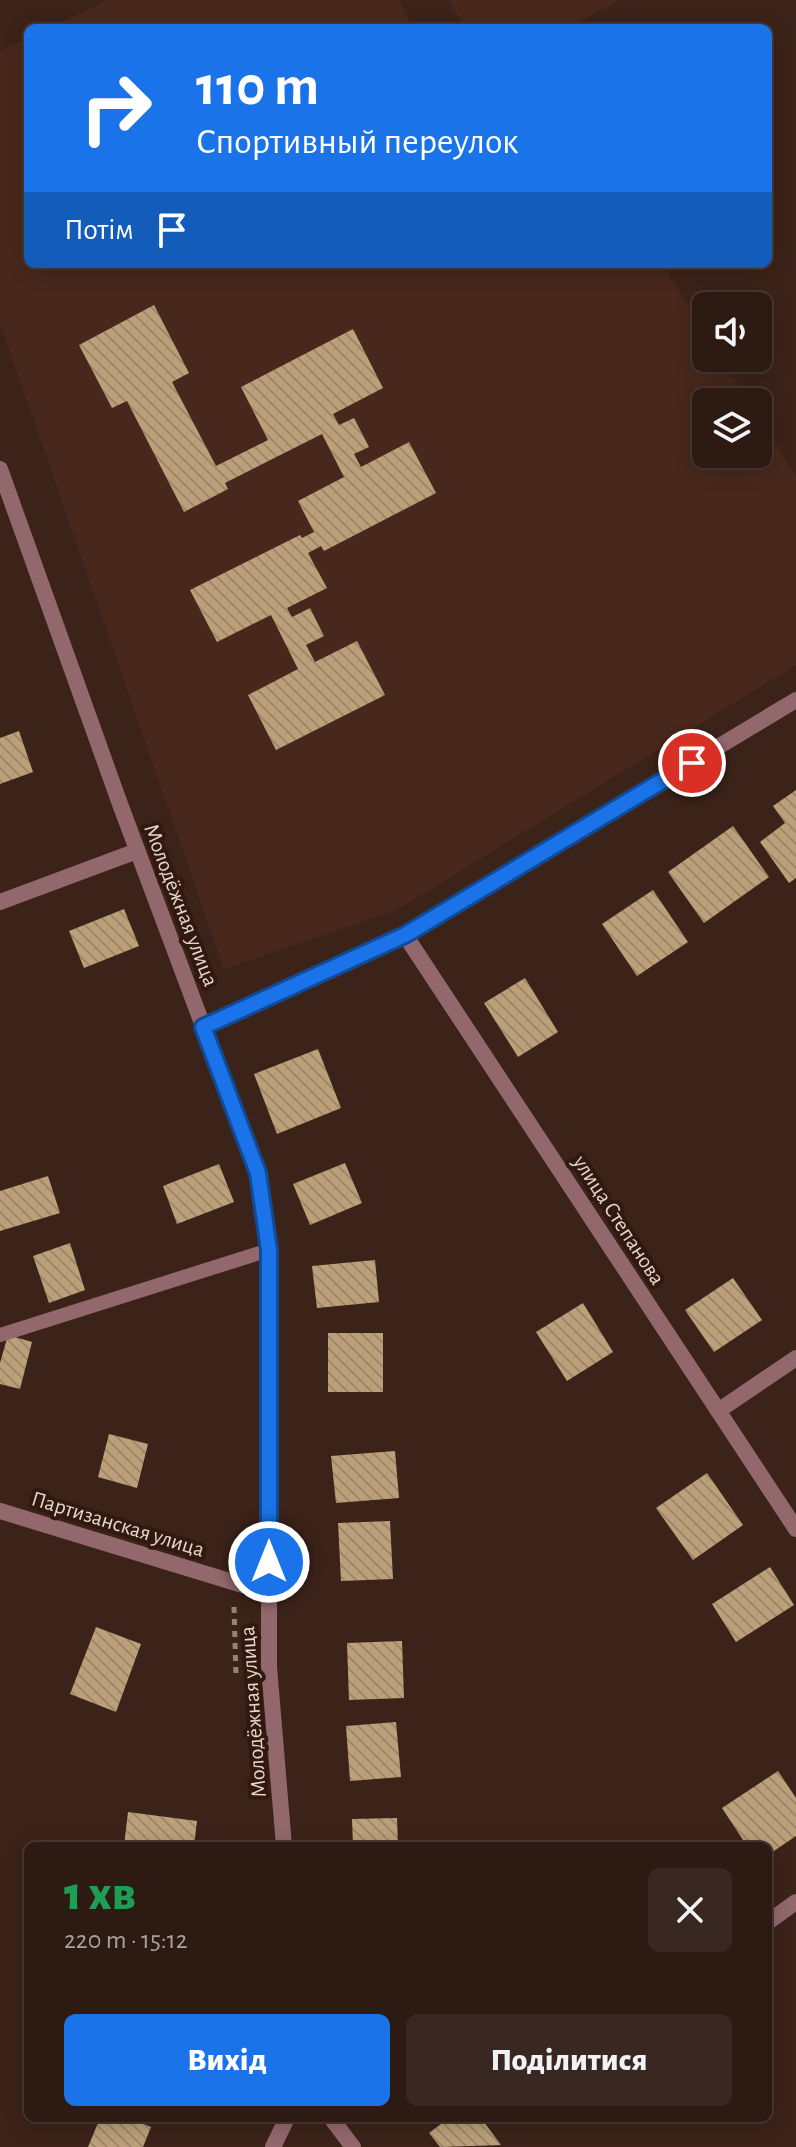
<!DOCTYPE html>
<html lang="uk">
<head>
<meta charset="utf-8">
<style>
	body { margin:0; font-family:"Alegreya Sans",sans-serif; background:#392721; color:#f1f3f6; height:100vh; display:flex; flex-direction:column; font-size:30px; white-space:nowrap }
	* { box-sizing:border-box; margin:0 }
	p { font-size:26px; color:#a7a1a0 }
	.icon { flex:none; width:44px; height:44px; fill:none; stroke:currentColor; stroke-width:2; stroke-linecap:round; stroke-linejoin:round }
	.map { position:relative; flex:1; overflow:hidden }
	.side { position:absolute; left:24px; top:1842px; width:748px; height:280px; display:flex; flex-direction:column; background:#2d1a13; border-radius:12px; box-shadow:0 4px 20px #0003,0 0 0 2px #483833 }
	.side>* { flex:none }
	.banner { position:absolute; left:24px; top:24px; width:748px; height:244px; border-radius:12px; box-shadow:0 4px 20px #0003,0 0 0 2px #483833; background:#1a73e8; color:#fff; overflow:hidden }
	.buttons { position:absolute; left:692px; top:292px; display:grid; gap:16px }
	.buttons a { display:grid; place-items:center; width:80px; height:80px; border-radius:12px; background:#2d1a13; box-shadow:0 4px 20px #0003,0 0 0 2px #483833; font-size:40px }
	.pin { position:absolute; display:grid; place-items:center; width:68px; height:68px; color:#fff; margin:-34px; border:4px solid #fff; border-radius:50%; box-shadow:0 2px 8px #0007 }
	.me { position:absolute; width:88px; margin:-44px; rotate:0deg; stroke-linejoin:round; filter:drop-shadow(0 0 6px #0008) }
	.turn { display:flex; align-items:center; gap:28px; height:168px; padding:0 40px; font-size:36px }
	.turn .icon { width:104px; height:104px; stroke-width:2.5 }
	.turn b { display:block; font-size:56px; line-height:68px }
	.then { display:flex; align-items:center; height:76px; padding:0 40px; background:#0003; gap:16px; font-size:30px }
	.round { display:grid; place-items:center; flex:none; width:84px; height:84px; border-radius:12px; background:#392721 }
	.overview { display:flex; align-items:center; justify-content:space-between; height:136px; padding:0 40px }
	h1 { font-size:48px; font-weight:800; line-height:60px; color:#1e9e55 }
	.primary-button { display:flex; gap:16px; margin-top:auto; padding:16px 40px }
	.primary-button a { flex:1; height:92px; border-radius:12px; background:#1a73e8; color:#fff; font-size:32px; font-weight:800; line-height:92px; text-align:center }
	.primary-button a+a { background:#392721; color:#f1f3f6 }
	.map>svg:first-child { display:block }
	.built { fill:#48281c }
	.building { fill:url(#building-back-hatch) }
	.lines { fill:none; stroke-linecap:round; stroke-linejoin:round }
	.path { stroke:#968179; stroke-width:5; stroke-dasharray:6 6; stroke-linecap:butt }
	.service { stroke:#92686d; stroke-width:14 }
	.minor { stroke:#92686d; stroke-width:16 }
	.route-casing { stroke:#114b97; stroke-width:20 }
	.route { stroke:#1a73e8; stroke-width:14 }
	.labels { text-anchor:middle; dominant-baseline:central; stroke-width:8; stroke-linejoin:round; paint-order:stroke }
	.street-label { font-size:22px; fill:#e7d5cf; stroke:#31190f }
</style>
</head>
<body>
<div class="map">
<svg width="796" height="2147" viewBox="0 0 796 2147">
	<defs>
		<pattern id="building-back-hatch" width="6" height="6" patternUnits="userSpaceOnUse" patternTransform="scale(2)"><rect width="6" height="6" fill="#bca07a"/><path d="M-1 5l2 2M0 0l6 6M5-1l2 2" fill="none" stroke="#9e886b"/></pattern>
	</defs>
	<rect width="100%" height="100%" fill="#3c2319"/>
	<path class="built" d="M108,0H399L413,28H49Z
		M449,0H620L567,28H464Z
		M28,38V264H662L706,333V358H722L749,402H706V454H758V416L796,476V665L397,910L224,969L0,323V51Z"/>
	<path class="building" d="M154,305L189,373L172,382L216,466L268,440L241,387L353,329L383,388L333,414L339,425L354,418L369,447L354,454L361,467L409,442L436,493L324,551L321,546L308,553L327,588L287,608L292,617L310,608L324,636L306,645L315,662L357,641L385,695L276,750L248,695L298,669L271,615L217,642L190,590L300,535L302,538L314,532L298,501L344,477L322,434L225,483L228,489L184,512L127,401L112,408L79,345Z
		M19,731L33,772L0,784V738Z
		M796,790V878L789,883L760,842L785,823L773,806Z
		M733,826L769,877L704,923L668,872Z
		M653,890L688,942L637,976L602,924Z
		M124,909L139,946L84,968L69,931Z
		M525,978L558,1032L518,1057L484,1003Z
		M318,1049L341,1108L277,1134L254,1074Z
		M345,1163L362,1203L310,1225L293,1184Z
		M219,1164L234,1202L177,1224L163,1186Z
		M48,1176L60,1213L0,1231V1191Z
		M70,1243L85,1290L49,1303L33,1256Z
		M375,1260L379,1302L317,1308L312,1266Z
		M733,1278L762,1320L714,1352L685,1310Z
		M583,1303L613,1352L567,1381L536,1332Z
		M328,1333H383V1392H328Z
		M8,1335L32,1342L20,1389L0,1384V1363Z
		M109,1434L148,1444L137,1488L98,1477Z
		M395,1451L399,1498L336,1503L331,1456Z
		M707,1473L743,1525L693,1560L656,1508Z
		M390,1521L393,1579L341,1581L338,1523Z
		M770,1567L794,1605L736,1642L712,1604Z
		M96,1627L141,1644L116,1712L70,1694Z
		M402,1641L404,1698L349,1700L347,1643Z
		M396,1722L401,1777L350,1781L346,1726Z
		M778,1771L796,1798V1836L768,1855V1846H747L722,1808Z
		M128,1812L197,1821L194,1846H124Z
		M397,1818L398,1846H353L352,1819Z
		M100,2118H130L151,2127L143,2147H88Z
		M449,2118H481L501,2145L440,2147L429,2133Z"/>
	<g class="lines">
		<path class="path" d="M234,1607L236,1677"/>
		<path class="service" d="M0,1335L269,1250"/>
		<path class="minor" d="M0,469L120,804L258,1173L269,1250V1667L284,1846
			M0,902L137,851
			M405,935L796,1529
			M203,1027L405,935L796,700
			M718,1411L796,1358
			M0,1511L269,1593
			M768,1922L796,1902
			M331,2118L353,2147
			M273,2147L287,2118"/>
	</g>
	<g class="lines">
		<g class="route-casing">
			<path id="route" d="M269,1562V1250L258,1173L203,1027L405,935L692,763"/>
		</g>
		<use href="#route" class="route"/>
	</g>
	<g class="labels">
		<g class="street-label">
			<text transform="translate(181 905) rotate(69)">Молодёжная улица</text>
			<text transform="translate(619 1220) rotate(57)">улица Степанова</text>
			<text transform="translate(118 1524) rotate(17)">Партизанская улица</text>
			<text transform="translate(253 1712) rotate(-94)">Молодёжная улица</text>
		</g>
	</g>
</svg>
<div class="buttons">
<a><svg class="icon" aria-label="sound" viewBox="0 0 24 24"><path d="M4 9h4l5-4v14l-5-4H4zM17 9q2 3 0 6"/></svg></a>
<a><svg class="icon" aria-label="layers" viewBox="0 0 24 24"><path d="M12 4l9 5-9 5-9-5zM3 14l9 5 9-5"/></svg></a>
</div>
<div class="pin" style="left:692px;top:763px;background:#d93025"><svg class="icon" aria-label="arrive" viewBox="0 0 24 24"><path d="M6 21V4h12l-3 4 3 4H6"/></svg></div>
<svg class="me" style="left:269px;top:1562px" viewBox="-20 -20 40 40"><circle r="17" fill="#1a73e8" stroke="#fff" stroke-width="3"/><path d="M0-11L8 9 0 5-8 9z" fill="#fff"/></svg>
<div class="banner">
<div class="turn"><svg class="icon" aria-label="right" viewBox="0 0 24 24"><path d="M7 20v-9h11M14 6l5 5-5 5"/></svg><div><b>110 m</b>Спортивный переулок</div></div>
<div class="then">Потім<svg class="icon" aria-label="arrive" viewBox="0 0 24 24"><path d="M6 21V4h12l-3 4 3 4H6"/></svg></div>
</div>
<section class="side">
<div class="overview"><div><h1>1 хв</h1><p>220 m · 15:12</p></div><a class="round"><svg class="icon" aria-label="close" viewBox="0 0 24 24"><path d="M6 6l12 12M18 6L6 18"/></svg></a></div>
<div class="primary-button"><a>Вихід</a><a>Поділитися</a></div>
</section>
</div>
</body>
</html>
